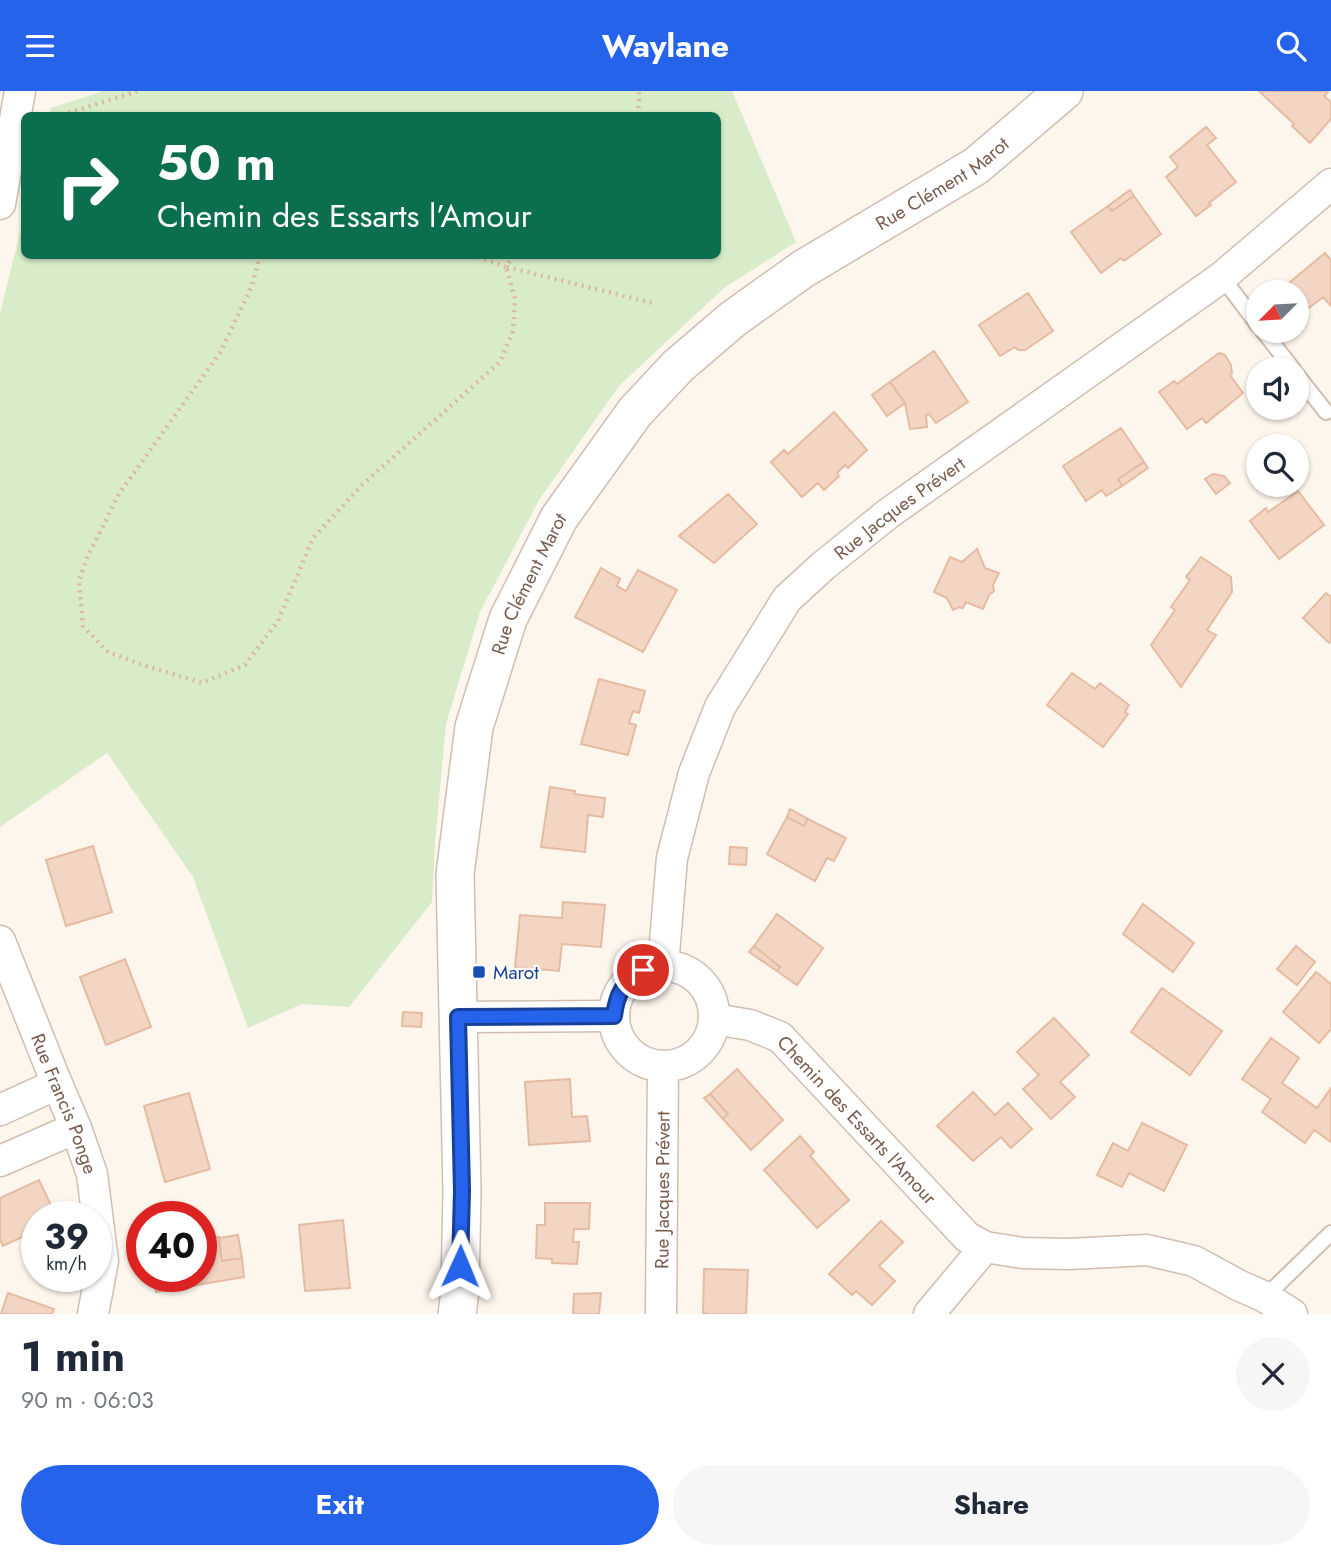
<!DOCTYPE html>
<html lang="en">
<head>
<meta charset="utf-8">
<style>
	body { margin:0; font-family:Jost,sans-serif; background:#f6f6f7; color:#1f2937; height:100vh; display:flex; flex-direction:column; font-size:26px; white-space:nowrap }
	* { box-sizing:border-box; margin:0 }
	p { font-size:23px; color:#747a83 }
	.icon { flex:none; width:38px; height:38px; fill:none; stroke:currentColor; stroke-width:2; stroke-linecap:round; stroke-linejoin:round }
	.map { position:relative; height:1223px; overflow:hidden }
	.side { display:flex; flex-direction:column; background:#fff; flex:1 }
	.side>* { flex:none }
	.banner { position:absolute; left:21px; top:21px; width:700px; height:147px; border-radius:10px; box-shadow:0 2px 5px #0004; background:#0b6e4f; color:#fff; overflow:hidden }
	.needle { width:46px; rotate:246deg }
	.tools { position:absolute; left:1246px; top:189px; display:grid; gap:14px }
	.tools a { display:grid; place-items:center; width:63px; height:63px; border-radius:50%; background:#fff; box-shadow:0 2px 5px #0004; font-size:35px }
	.speed { position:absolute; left:21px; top:1110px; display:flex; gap:14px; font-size:35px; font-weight:700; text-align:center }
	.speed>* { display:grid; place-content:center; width:91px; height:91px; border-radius:50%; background:#fff; box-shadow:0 2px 5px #0004; line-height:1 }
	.speed small { font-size:18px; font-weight:400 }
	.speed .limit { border:10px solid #d22; background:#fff; color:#111 }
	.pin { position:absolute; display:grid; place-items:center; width:60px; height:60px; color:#fff; margin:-30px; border:4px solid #fff; border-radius:50%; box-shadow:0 2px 7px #0007 }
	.me { position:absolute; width:77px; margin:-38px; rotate:1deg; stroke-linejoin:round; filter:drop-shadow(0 0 5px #0008) }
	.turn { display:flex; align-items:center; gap:24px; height:147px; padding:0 21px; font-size:32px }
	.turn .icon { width:91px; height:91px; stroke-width:2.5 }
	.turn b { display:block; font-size:49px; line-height:60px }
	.round { display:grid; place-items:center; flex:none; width:74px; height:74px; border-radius:37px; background:#f6f6f7 }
	.headline { display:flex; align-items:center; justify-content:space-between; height:119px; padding:0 21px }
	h1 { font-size:42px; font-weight:700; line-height:52px }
	.button { display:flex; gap:14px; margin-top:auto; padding:14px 21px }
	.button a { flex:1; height:80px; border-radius:42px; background:#2563eb; color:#fff; font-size:28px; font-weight:700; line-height:80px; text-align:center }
	.button a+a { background:#f6f6f7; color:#1f2937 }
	header { display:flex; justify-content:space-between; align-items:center; height:91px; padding:0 21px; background:#2563eb; color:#fff; font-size:32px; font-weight:700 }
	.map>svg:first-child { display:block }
	.green { fill:#d8ecc9 }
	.building { fill:#f3d5c3; stroke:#e6bba3; stroke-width:2 }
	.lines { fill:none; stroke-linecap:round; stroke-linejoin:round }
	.service-casing { stroke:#d1beb0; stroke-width:18 }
	.minor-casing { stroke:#d1beb0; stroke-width:33 }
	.tertiary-casing { stroke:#d1beb0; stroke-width:40 }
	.path { stroke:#d9b8a5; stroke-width:4.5; stroke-dasharray:2 5; stroke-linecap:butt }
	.service { stroke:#fff; stroke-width:14 }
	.minor { stroke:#fff; stroke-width:30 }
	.tertiary { stroke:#fff; stroke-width:37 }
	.route-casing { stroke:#184099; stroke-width:18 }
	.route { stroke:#2563eb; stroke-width:12 }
	.transit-dot { fill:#1a4fb4; stroke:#fffaf3; stroke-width:2.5 }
	.labels { text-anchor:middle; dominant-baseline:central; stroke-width:5; stroke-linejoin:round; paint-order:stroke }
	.street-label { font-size:19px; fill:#7a5c4d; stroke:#fffaf3 }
	.transit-label { font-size:19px; fill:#164399; stroke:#fffaf3; text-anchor:start }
</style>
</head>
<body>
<header><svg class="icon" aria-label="menu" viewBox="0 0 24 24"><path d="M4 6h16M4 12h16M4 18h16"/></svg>Waylane<svg class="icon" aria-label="search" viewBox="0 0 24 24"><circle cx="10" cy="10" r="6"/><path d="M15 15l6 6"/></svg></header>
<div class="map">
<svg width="1331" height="1223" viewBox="0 0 1331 1223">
	<rect width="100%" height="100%" fill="#fdf6ec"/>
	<path class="green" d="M103,0H732L796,151L724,197L619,295L539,409L480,521L446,633L435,752L432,811L349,916L302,913L248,937L193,786L107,662L0,736V222L24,125V164H718V24H50L51,17Z"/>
	<path class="building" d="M1259,0H1327L1328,1L1324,5L1331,11V28L1310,52L1292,35L1294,33Z
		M1206,36L1216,47L1207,54L1236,91L1209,112L1211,114L1196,125L1166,86L1178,76L1170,66Z
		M1130,99L1134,105L1112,120L1108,115Z
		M1134,105L1161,143L1124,170L1121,167L1101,182L1071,141L1108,115L1112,120Z
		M1325,162L1331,169V215L1323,206L1309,217L1289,192Z
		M1028,202L1053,240L1025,259H1018L1015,256L1000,265L979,234Z
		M934,260L968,311L936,332L929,323L926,324L927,336L910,338L905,312L890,291Z
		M1219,262L1225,264L1231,274L1232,283L1230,284L1243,302L1206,332L1202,327L1187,338L1159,301L1174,290L1177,293Z
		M890,291L905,312L887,325L872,304Z
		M834,321L867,359L848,377L845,374L837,382L839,385L824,399L818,392L802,406L771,371L784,359L788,363Z
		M1121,337L1144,371L1118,388L1122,395L1106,405L1102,399L1086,410L1063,375Z
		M1144,371L1148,377L1122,395L1118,388Z
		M1213,383L1224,385L1230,392L1216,403L1205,388Z
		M1298,400L1324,434L1279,468L1250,430L1266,417L1268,421Z
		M728,403L757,433L714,472L679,445Z
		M977,458L985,477L999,482L993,494L994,500L989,504L983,518L966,511L963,517L959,516L953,519L947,507L934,501L950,466L962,471Z
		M1201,466L1231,486L1232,501L1207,539L1216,544L1181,596L1151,554L1175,519L1171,516L1190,489L1186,486Z
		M601,477L620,488L617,495L626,500L638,479L677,499L643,561L575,526Z
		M1326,502L1331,506V549L1329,552L1303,527Z
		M1072,582L1095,598L1100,592L1129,614L1125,621L1128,623L1103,656L1047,614Z
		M599,588L645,600L639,622L633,620L629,632L636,634L628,664L581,653Z
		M550,696L575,700L574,703L605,707L603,726L588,724L585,761L541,756Z
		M790,718L808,728L804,735L787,726Z
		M787,726L804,735L808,728L846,747L834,770L827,767L815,790L767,763Z
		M93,755L112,821L66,835L46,769Z
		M730,756L747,757L746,774L729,773Z
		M563,811L605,814L601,856L562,853L559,880L515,876L520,824L562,827Z
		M1143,813L1194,852L1173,881L1123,843Z
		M777,823L823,857L797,894L777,880L780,876L754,855Z
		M754,855L780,876L777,880L749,861Z
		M1296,855L1315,871L1297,894L1277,878Z
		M125,868L151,936L106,954L80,886Z
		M1316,881L1331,893V938L1319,952L1283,921Z
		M1162,897L1222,940L1190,984L1131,941Z
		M403,921L422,922L421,936L402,935Z
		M1054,927L1089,964L1060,991L1075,1006L1051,1028L1023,998L1039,984L1017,961Z
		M1271,947L1299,967L1282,992L1317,1017L1331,997V1051L1314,1039L1305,1052L1262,1021L1271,1008L1242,988Z
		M737,978L783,1029L751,1059L723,1028L728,1023L710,1003Z
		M570,988L572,1026L587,1025L590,1050L529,1054L525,991Z
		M973,1001L995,1024L1008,1012L1032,1038L1011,1057L1001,1046L973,1070L937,1035Z
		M189,1002L210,1078L165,1091L144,1015Z
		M710,1003L728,1023L723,1028L704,1007Z
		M1142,1032L1187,1054L1164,1100L1129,1082L1122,1096L1097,1084L1113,1052L1128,1060Z
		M800,1045L814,1061L810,1065L849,1109L817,1137L764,1079Z
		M39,1089L56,1125H37V1139L3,1155L0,1148V1107Z
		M545,1112H590L589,1138H574L573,1151H579L577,1173L552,1172V1168L536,1167L537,1134H545Z
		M343,1129L350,1197L305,1200L299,1134Z
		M881,1130L903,1151L879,1175L895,1190L872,1214L856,1200L852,1204L829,1183Z
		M238,1144L242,1167L222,1170L219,1147Z
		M219,1146L222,1170L242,1167L244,1186L156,1201L154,1185H201V1149Z
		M704,1178L748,1179L746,1223H708L703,1222Z
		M8,1202L54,1218L52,1223H1Z
		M601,1202L599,1223H573L574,1203Z"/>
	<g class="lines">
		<g class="service-casing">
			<path id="service" d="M1222,186L1258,234
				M1263,240L1293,278
				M1297,284L1326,321
				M1265,1206L1331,1142"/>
		</g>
		<g class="minor-casing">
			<g id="minor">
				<path d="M0,113L20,0"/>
				<path id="s1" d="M0,850L57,993L76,1037L92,1083L103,1170L93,1223"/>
				<path id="s2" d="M663,875L672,767L694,682L720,616L787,508L823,475L889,422L1222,186L1331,93"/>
				<circle cx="664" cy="925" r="50"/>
				<path d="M458,926L614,925"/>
				<path id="s3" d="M714,928L750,934L780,946L967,1146L985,1156L1023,1162L1069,1163L1147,1159L1194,1170L1238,1194L1265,1206L1292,1223"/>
				<path d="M0,1019L57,993"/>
				<path d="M0,1070L76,1037"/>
				<path id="s4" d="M661,1223L663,976"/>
				<path d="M929,1223L985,1156"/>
			</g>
		</g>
		<g class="tertiary-casing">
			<g id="tertiary">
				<path id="s5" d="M457,1223L460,1200L462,1100L455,783L474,636L508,528L559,427L635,321L678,275L733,228L803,178L976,75L1064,0"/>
			</g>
		</g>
		<path class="path" d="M62,24L138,0
			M637,24L639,13V0
			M260,164L252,195L221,260L119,403L87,467L79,490L83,535L108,561L146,575L202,592L245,574L278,530L313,447L362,394L500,271L513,240L515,208L506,176
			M471,164L506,176L514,164
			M507,176L656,213"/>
		<use href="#service" class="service"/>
		<use href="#minor" class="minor"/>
		<use href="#tertiary" class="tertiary"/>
	</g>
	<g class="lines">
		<g class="route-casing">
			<path id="route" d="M460,1175L462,1100L458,926L614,925C617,901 623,893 643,879"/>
		</g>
		<use href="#route" class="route"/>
	</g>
	<rect class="transit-dot" x="472" y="874" width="14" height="14" rx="3.5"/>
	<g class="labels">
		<g class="street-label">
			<text stroke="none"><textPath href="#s5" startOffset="1330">Rue Clément Marot</textPath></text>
			<text stroke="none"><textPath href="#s2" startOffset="539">Rue Jacques Prévert</textPath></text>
			<text stroke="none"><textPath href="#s5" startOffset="742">Rue Clément Marot</textPath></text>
			<text stroke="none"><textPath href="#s1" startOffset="175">Rue Francis Ponge</textPath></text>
			<text stroke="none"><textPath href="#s3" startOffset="182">Chemin des Essarts l'Amour</textPath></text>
			<text stroke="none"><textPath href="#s4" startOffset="124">Rue Jacques Prévert</textPath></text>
		</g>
		<g class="transit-label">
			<text x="493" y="881">Marot</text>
		</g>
	</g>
</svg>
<div class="tools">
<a><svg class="needle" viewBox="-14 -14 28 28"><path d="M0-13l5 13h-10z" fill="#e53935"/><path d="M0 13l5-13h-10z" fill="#747a83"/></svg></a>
<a><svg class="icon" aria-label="sound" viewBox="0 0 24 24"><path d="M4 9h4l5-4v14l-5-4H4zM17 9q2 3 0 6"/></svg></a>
<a><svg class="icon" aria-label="search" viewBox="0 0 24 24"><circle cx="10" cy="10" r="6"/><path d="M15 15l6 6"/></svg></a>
</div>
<div class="speed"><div>39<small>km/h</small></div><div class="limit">40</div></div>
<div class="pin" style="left:643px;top:879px;background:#d93025"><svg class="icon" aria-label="arrive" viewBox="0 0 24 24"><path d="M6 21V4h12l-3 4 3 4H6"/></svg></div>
<svg class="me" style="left:460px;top:1175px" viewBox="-20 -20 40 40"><path d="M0-17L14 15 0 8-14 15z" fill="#2563eb" stroke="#fff" stroke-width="4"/></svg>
<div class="banner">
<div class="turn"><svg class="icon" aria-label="right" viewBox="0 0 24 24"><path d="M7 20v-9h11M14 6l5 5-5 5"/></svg><div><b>50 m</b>Chemin des Essarts l’Amour</div></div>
</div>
</div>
<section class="side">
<div class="headline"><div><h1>1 min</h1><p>90 m · 06:03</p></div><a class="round"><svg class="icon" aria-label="close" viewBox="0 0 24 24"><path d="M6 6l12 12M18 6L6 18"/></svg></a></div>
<div class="button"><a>Exit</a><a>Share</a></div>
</section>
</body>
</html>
